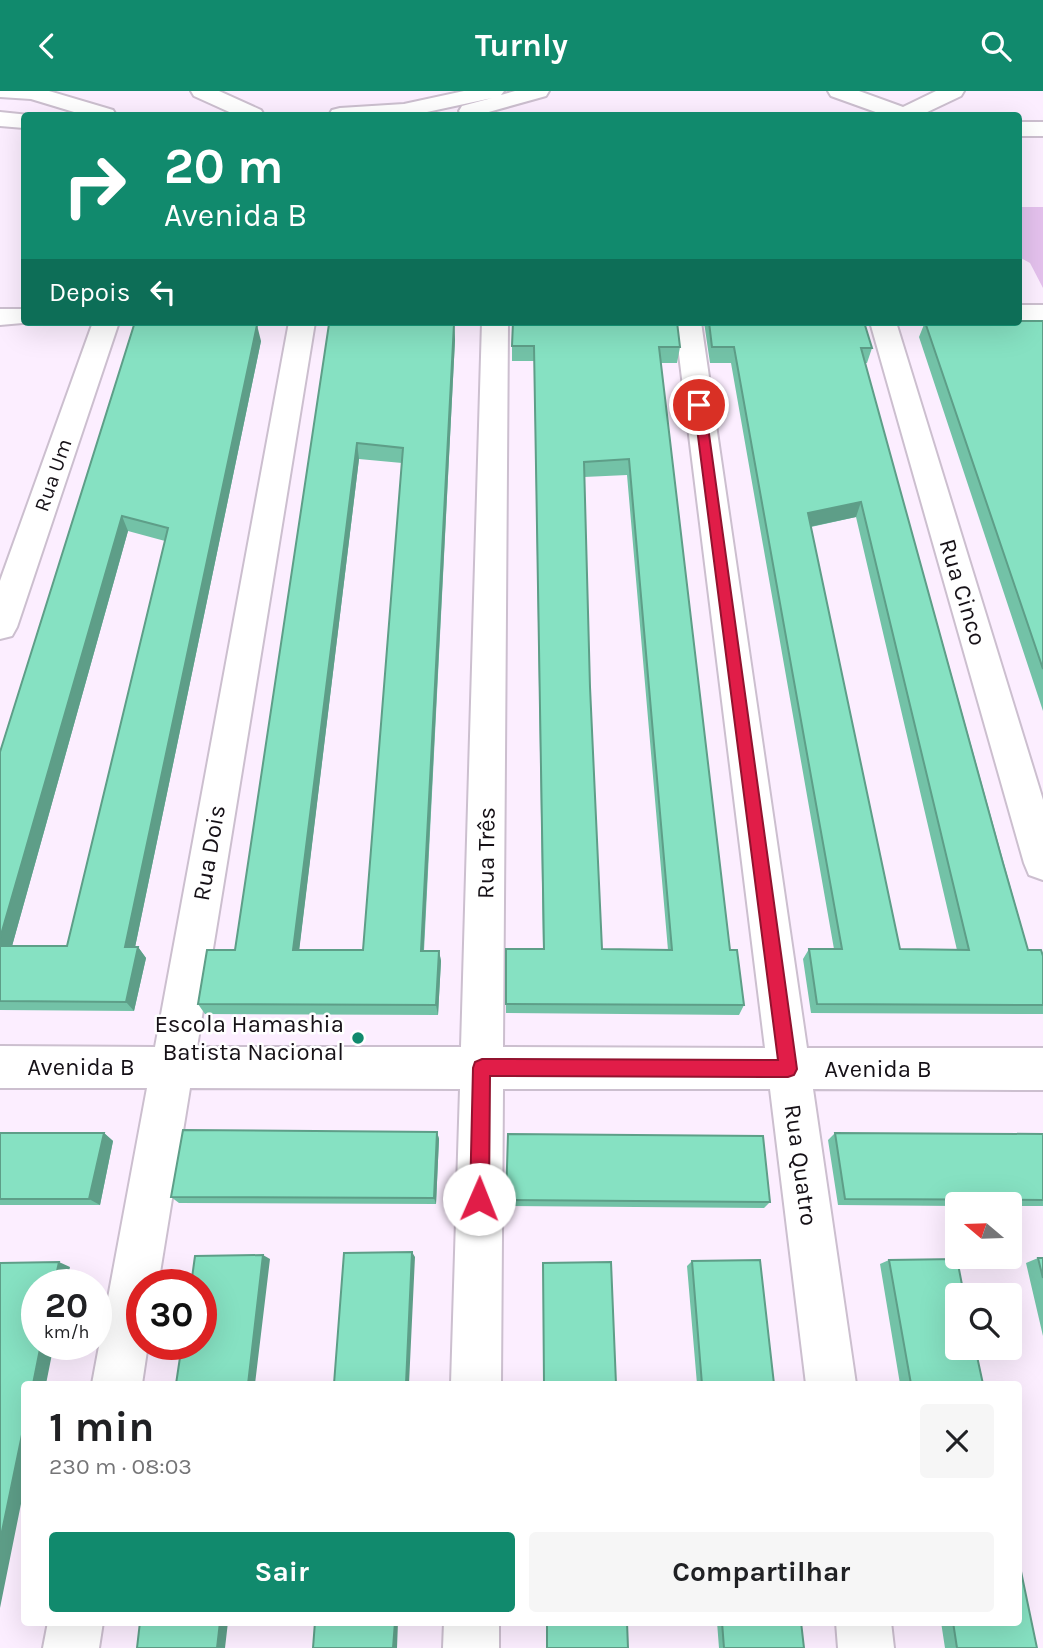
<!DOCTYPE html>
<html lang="pt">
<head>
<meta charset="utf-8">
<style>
	body { margin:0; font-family:Karla,sans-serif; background:#f6f6f6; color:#202124; height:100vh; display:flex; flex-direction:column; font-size:26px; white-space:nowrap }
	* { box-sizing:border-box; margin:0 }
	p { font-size:23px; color:#757577 }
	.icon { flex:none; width:38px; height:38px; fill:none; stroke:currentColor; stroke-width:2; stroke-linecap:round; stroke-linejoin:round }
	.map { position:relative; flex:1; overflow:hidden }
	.details { position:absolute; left:21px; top:1290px; width:1001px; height:245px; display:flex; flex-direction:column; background:#fff; border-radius:7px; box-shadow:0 7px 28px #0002 }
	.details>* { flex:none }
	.top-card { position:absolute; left:21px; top:21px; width:1001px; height:214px; border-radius:7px; box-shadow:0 7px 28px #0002; background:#118a6d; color:#fff; overflow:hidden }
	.needle { width:46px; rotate:289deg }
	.controls { position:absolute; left:945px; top:1101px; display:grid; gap:14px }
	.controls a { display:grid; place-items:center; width:77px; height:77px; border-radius:7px; background:#fff; box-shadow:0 7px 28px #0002; font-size:35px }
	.speed { position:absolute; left:21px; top:1178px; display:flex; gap:14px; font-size:35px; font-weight:700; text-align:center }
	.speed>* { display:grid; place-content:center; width:91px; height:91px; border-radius:50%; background:#fff; box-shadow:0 7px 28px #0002; line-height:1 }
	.speed small { font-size:18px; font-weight:400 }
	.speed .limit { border:10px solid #d22; background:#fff; color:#111 }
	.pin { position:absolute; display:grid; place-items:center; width:60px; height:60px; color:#fff; margin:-30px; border:4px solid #fff; border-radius:50%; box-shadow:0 2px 7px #0007 }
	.me { position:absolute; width:77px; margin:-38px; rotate:1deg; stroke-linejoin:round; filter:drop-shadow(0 0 5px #0008) }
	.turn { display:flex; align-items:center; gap:24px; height:147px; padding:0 28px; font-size:32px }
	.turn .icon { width:91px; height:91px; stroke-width:2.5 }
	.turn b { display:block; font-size:49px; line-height:60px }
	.then { display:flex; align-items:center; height:66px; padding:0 28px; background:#0003; gap:14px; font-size:26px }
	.round { display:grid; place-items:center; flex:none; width:74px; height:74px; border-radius:7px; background:#f6f6f6 }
	.headline { display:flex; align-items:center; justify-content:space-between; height:119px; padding:0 28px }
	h1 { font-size:42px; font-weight:700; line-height:52px }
	.primary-button { display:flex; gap:14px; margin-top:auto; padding:14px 28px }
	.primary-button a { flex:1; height:80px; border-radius:7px; background:#118a6d; color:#fff; font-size:28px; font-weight:700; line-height:80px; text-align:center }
	.primary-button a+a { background:#f6f6f6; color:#202124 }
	header { display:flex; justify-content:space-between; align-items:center; height:91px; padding:0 28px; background:#118a6d; color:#fff; font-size:32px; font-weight:700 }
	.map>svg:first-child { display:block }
	.green { fill:#e4c1ed }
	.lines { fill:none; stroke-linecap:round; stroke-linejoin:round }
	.minor-casing { stroke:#ccbfcf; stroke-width:4 }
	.minor { fill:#fff; fill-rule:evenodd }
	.wall { fill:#73c2a7; fill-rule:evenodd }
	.shaded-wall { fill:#5e9e88 }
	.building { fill:#86e1c2; stroke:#5e9e88; stroke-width:2; fill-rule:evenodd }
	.route { fill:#e11d48; stroke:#92132f; stroke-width:2 }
	.poi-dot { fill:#118a6d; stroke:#fff; stroke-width:2.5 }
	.labels { text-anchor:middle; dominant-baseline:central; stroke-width:5; stroke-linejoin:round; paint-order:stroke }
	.far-street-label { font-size:21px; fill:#161117; stroke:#fff }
	.street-label { font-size:24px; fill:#161117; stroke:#fff }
	.poi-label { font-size:24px; fill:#161117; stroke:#fff; text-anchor:end }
</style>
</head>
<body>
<header><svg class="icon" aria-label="back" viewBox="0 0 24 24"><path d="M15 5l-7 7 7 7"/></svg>Turnly<svg class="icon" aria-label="search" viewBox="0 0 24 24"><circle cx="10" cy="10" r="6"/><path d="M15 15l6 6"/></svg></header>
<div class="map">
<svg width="1043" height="1557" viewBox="0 0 1043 1557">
	<rect width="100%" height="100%" fill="#fceeff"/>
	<path class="green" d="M1019,116H1043V197L1030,172L1019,166Z"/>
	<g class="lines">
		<g class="minor-casing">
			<path id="minor" d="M0,0H49L113,19L116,24H84L31,8L0,6Z
				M191,0H219L261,19L264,24H236L194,5Z
				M464,0H504L501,4L515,0H549L546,5L478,24H462L459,20L462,15L492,7L413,24H329L332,19L340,17L404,13Z
				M828,0H859L903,16L936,0H964L961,5L921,24H884L831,5Z
				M0,21L29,24H24V37L0,35Z
				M1018,31H1043V45H1018Z
				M1018,214H1043V230H1018Z
				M0,218H24V231H34L0,234Z
				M93,231H119L17,536L12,545L0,548V490Z
				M289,231H315L197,956H461L482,231H508L503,956L765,957L675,231H701L807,957H1043V999L813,998L856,1293H806L770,998H503L501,1293H451L460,998L190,997L158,1194H142V1253H148L142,1293H92L147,997H0V955L155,956Z
				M870,231H896L1043,709V789L1029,784L1024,772Z
				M48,1531H103L99,1557H43Z
				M444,1531H499V1557H443Z
				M836,1531H891L894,1557H838Z"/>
		</g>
		<use href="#minor" class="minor"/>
	</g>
	<path class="wall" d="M1043,230V620L919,246L925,231Z
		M704,231H864L872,257L867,272H865L1028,859L1043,865V923L811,922L803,868L809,858H834L731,272H710ZM856,426L957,859L900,858L811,436Z
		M329,233H454L455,249L424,860H439L441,870L438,924L205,923L198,913L235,859ZM359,368L402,372L363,859H299Z
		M134,234L261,250L135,856H138L146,867L134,920L0,919V661ZM128,440L165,450L67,855H12Z
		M512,255L680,256L677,272H661L730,859L744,914L739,924L506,922V913L543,858L534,270H512ZM627,384L668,859L602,858L590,596L584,386Z
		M437,1041L439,1048L436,1113L179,1112L171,1106Z
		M0,1042H104L113,1050L100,1114H0Z
		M835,1042L1043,1043V1115H1010V1113H957V1115L838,1114L828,1049Z
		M506,1109L770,1111L764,1117L506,1115Z
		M1038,1167H1043V1245L1026,1172Z
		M889,1169L983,1293H900L880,1173Z
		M692,1170L774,1293H697L687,1175Z
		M717,1531H801L804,1557H719Z
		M941,1531H1018L1037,1557H945Z"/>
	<path class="shaded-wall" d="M454,233L455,249L423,870L421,860Z
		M257,234L261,250L133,866L125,856Z
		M357,352L359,368L298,869L293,859Z
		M861,411L856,426L804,437L808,422Z
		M122,425L128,440L9,866L0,857V847Z
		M138,856L146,867L134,920L126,911Z
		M439,860L441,870L438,924L436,914Z
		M437,1041L439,1048L436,1113L434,1107Z
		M104,1042L113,1050L100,1114L89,1108Z
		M412,1161L415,1166L409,1293H406Z
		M263,1164L270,1168L255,1293H248Z
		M59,1171L70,1176L66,1194H54Z
		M41,1253H54L46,1293H33Z
		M24,1334V1398L0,1517V1450Z
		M220,1531H228L225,1557H217Z
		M395,1531H398L397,1557H393Z"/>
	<path class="building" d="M1018,230H1043V578L925,231Z
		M513,231H677L680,256H659L730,859H737L744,914L506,913V858H544L534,255H512ZM629,368L672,859L602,858L590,596L584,371Z
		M709,231H864L872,257H861L1003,772L1028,859H1041L1043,865V914L817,913L809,858H842L734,256H712ZM861,411L969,859L900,858L808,422Z
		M329,233H454L421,860H439L436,914L198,913L207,859H235ZM357,352L403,357L363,859H293Z
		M134,234H257L125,856H138L126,911L0,910V855H67L168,437L122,425L0,847V661Z
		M183,1039L437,1041L434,1107L171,1106Z
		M0,1042H104L89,1108H0Z
		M835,1042L1043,1043V1109L845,1108Z
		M508,1043L763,1045L770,1111L506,1109Z
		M412,1161L406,1293H334L344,1162Z
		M263,1164L248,1293H176L182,1253H201V1194H191L195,1165Z
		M1038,1167H1043V1187Z
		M957,1168L964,1204H957V1256H975L983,1293H911L889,1169Z
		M760,1169L774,1293H702L692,1170Z
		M59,1171L54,1194H37V1253H41L33,1293H24V1334L0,1450V1172Z
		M611,1171L616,1293H544L543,1172Z
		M1018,1466L1037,1557H957L953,1531H1018Z
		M140,1531H220L217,1557H137Z
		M315,1531H395L393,1557H313Z
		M547,1531H627L628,1557H547Z
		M722,1531H801L804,1557H724Z"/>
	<path class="route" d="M699,310L705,314L797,978L794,984L788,986L490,985L489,1108L486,1115L479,1118L473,1115L470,1108L473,977L475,971L482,968L778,969L694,314Z"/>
	<circle class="poi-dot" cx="358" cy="947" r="7"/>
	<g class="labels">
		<g class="far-street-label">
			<text transform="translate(53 384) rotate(-71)">Rua Um</text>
		</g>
		<g class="street-label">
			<text transform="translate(963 501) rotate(73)">Rua Cinco</text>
			<text transform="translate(209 762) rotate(-80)">Rua Dois</text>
			<text transform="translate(486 762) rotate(-89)">Rua Três</text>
			<text x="81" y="976">Avenida B</text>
			<text x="878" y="978">Avenida B</text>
			<text transform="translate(801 1074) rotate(82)">Rua Quatro</text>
		</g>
		<g class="poi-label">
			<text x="344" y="933">Escola Hamashia<tspan x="344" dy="28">Batista Nacional</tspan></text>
		</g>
	</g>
</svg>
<div class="controls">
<a><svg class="needle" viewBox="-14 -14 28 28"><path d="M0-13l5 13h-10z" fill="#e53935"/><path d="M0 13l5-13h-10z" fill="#757577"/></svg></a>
<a><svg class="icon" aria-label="search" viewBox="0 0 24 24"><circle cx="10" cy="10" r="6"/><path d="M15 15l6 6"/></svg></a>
</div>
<div class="speed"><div>20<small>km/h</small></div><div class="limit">30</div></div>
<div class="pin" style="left:699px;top:314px;background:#d93025"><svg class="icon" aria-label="arrive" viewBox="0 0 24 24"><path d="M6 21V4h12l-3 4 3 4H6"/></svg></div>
<svg class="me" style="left:479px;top:1108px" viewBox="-20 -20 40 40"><circle r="19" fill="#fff"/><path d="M0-13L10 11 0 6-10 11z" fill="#e11d48"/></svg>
<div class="top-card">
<div class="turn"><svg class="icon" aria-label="right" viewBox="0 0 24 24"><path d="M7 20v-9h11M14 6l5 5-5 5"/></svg><div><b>20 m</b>Avenida B</div></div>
<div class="then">Depois<svg class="icon" aria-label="left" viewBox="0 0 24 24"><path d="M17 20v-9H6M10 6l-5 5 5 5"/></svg></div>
</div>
<section class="details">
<div class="headline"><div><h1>1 min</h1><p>230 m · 08:03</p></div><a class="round"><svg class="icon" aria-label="close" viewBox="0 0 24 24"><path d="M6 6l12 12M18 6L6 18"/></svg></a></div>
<div class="primary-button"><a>Sair</a><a>Compartilhar</a></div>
</section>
</div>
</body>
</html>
